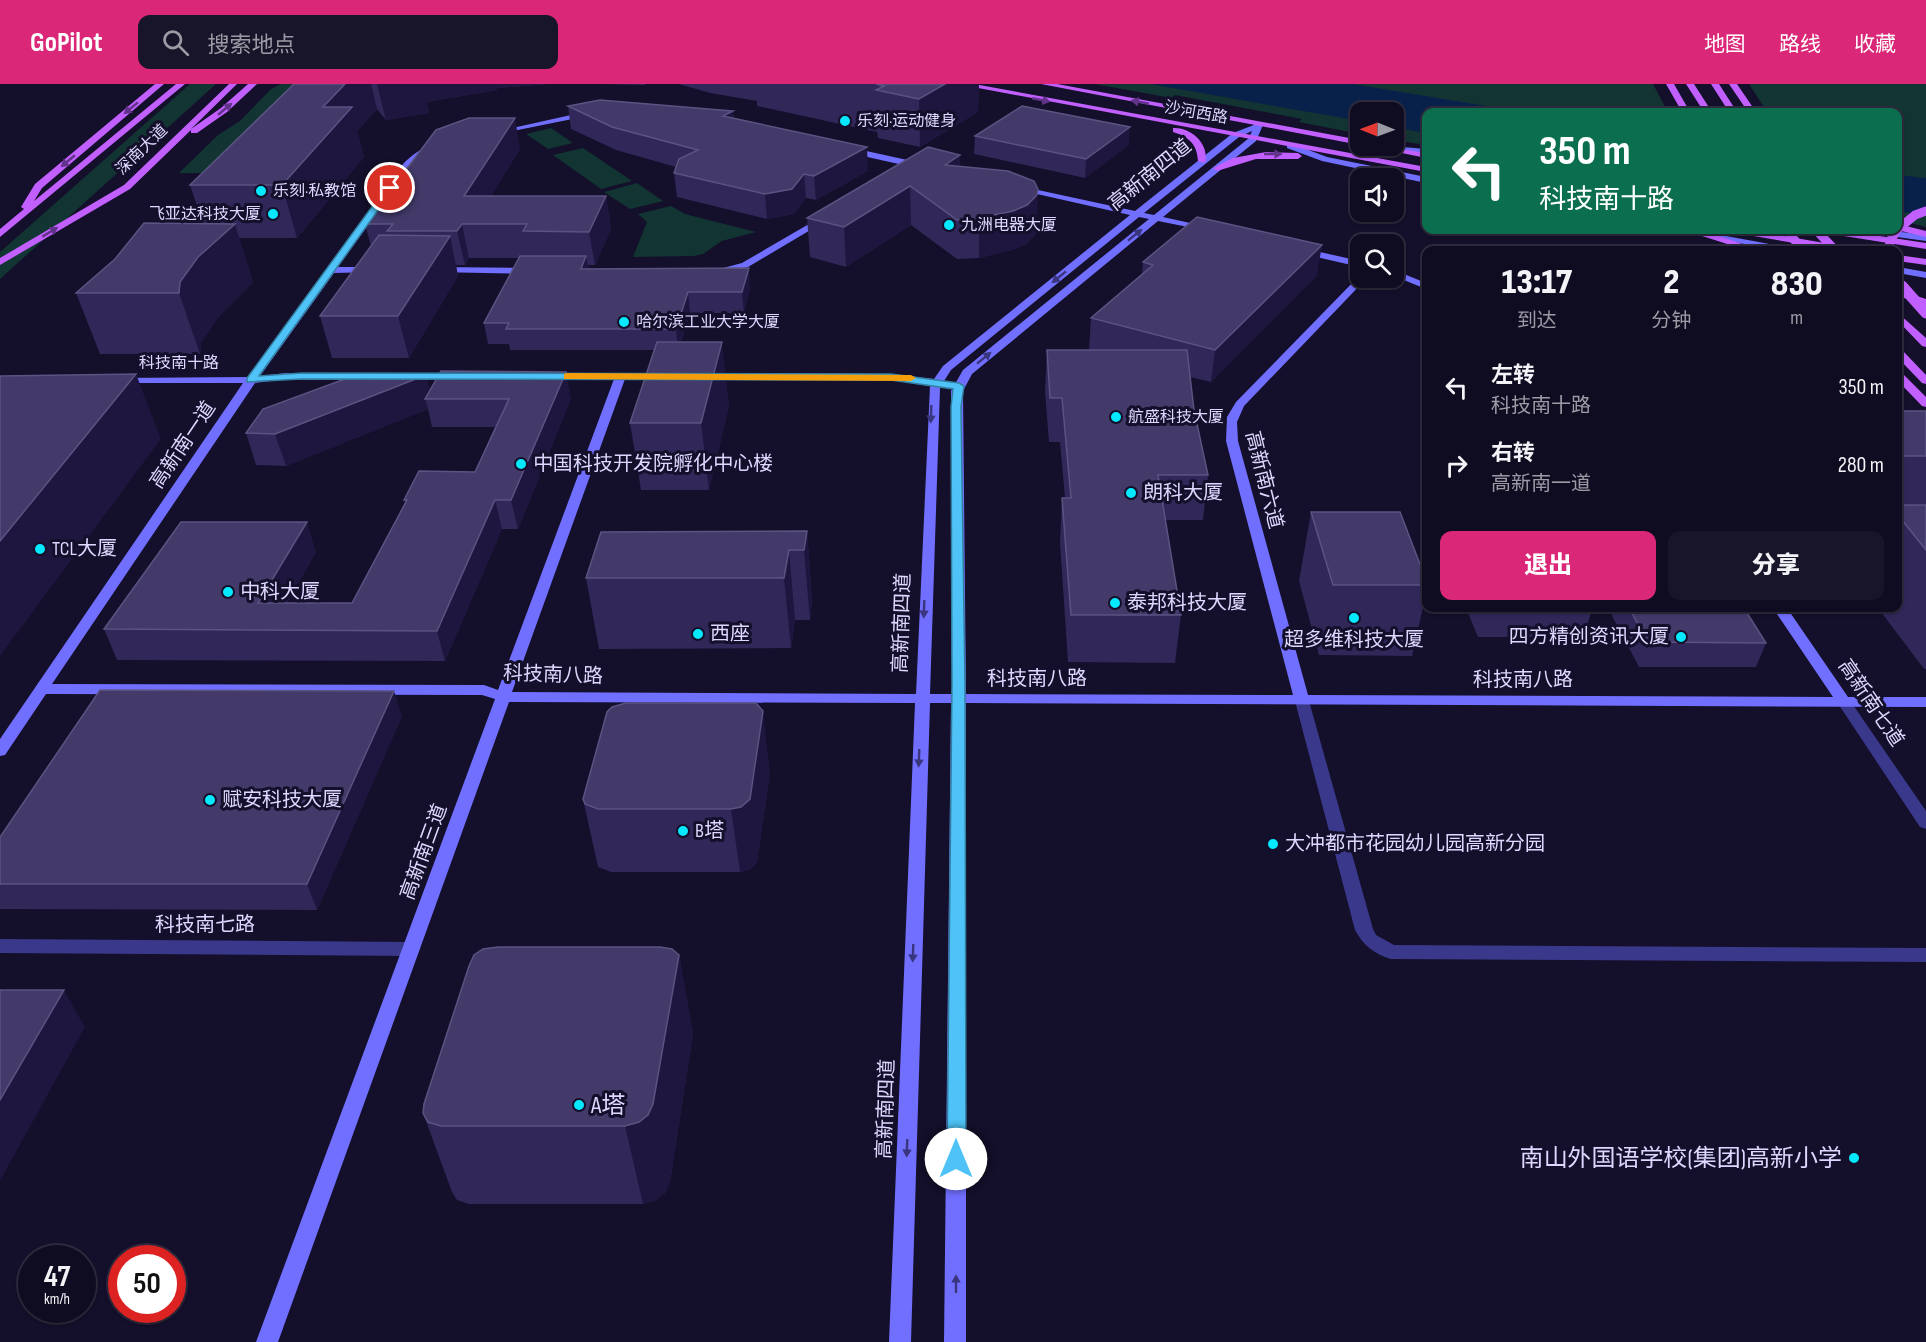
<!DOCTYPE html>
<html lang="zh">
<head>
<meta charset="utf-8">
<style>
	body { margin:0; font-family:"Sofia Sans Condensed","Noto Sans SC",sans-serif; background:#181429; color:#f1f3f6; height:100vh; display:flex; flex-direction:column; font-size:22px; white-space:nowrap }
	* { box-sizing:border-box; margin:0 }
	p { font-size:20px; color:#9b9ba5 }
	.icon { flex:none; width:33px; height:33px; fill:none; stroke:currentColor; stroke-width:2; stroke-linecap:round; stroke-linejoin:round }
	.map { position:relative; flex:1; overflow:hidden }
	.sheet { position:absolute; left:1422px; top:162px; width:480px; height:366px; display:flex; flex-direction:column; background:#0f0b20; border-radius:12px; box-shadow:0 2px 4px #0004,0 0 0 2px #2f2b3e }
	.sheet>* { flex:none }
	.top-card { position:absolute; left:1422px; top:24px; width:480px; height:126px; border-radius:12px; box-shadow:0 2px 4px #0004,0 0 0 2px #2f2b3e; background:#0b6e4f; color:#fff; overflow:hidden }
	.needle { width:39px; rotate:271deg }
	.fabs { position:absolute; left:1350px; top:18px; display:grid; gap:12px }
	.fabs a { display:grid; place-items:center; width:54px; height:54px; border-radius:12px; background:#0f0b20; box-shadow:0 2px 4px #0004,0 0 0 2px #2f2b3e; font-size:30px }
	.speed { position:absolute; left:18px; top:1161px; display:flex; gap:12px; font-size:30px; font-weight:700; text-align:center }
	.speed>* { display:grid; place-content:center; width:78px; height:78px; border-radius:50%; background:#0f0b20; box-shadow:0 2px 4px #0004,0 0 0 2px #2f2b3e; line-height:1 }
	.speed small { font-size:15px; font-weight:400 }
	.speed .limit { border:9px solid #d22; background:#fff; color:#111 }
	.pin { position:absolute; display:grid; place-items:center; width:51px; height:51px; color:#fff; margin:-26px; border:3px solid #fff; border-radius:50%; box-shadow:0 2px 6px #0007 }
	.me { position:absolute; width:66px; margin:-33px; rotate:0deg; stroke-linejoin:round; filter:drop-shadow(0 0 4px #0008) }
	.turn { display:flex; align-items:center; gap:21px; height:126px; padding:0 18px; font-size:27px }
	.turn .icon { width:78px; height:78px; stroke-width:2.5 }
	.turn b { display:block; font-size:42px; line-height:51px }
	.eta { display:flex; justify-content:space-evenly; align-items:center; height:102px; text-align:center }
	.eta b { font-size:36px; font-weight:800; line-height:42px }
	.primary-button { display:flex; gap:12px; margin-top:auto; padding:12px 18px }
	.primary-button a { flex:1; height:69px; border-radius:12px; background:#db2777; color:#fff; font-size:24px; font-weight:800; line-height:69px; text-align:center }
	.primary-button a+a { background:#181429; color:#f1f3f6 }
	ul { padding:0; list-style:none }
	li { display:flex; align-items:center; gap:18px; height:78px; padding:0 18px }
	li div { flex:1 }
	li b { display:block; font-size:22px }
	li em { font-style:normal }
	header { display:flex; align-items:center; gap:36px; box-sizing:border-box; height:84px; padding:0 30px; background:#db2777; color:#fff }
	header strong { font-size:28px }
	nav { display:flex; gap:33px; margin-inline-start:auto; font-size:21px }
	.search { width:420px; height:54px; background:#181429; display:flex; align-items:center; gap:15px; box-sizing:border-box; padding:0 21px; border-radius:12px; color:#9b9ba5; font-size:22px }
	.map>svg:first-child { display:block }
	.green { fill:#123433 }
	.water { fill:#08214a }
	.lines { fill:none; stroke-linecap:round; stroke-linejoin:round }
	.street { fill:#3a388b; fill-rule:evenodd }
	.secondary { fill:#716fff; fill-rule:evenodd }
	.primary { fill:#c15fff; fill-rule:evenodd }
	.primary-bridge-far1 { stroke:#c15fff; stroke-width:9 }
	.primary-bridge { stroke:#c15fff; stroke-width:11 }
	.wall { fill:#312759 }
	.shaded-wall { fill:#1e163e }
	.building { fill:#433a6a; stroke:#5b5382; stroke-width:1.5 }
	.oneway { fill:#62338a }
	.oneway2 { fill:#39357f }
	.route { fill:#4fc3f7; stroke:#337fa1; stroke-width:1.5 }
	.slow { fill:#f59e0b }
	.poi-dot { fill:#04e9ff; stroke:#140f2a; stroke-width:2 }
	.labels { text-anchor:middle; dominant-baseline:central; stroke-width:6; stroke-linejoin:round; paint-order:stroke }
	.far-street-label { font-size:16px; fill:#dcd8ff; stroke:#140f2a }
	.far-poi-label { font-size:16px; fill:#dcd8ff; stroke:#140f2a; text-anchor:start }
	.street-label { font-size:20px; fill:#dcd8ff; stroke:#140f2a }
	.poi-label { font-size:20px; fill:#dcd8ff; stroke:#140f2a; text-anchor:start }
	.near-poi-label { font-size:24px; fill:#dcd8ff; stroke:#140f2a; text-anchor:start }
</style>
</head>
<body>
<header>
<strong>GoPilot</strong>
<div class="search"><svg class="icon" aria-label="search" viewBox="0 0 24 24"><circle cx="10" cy="10" r="6"/><path d="M15 15l6 6"/></svg>搜索地点</div>
<nav><a>地图</a><a>路线</a><a>收藏</a></nav>
</header>
<div class="map">
<svg width="1926" height="1258" viewBox="0 0 1926 1258">
	<rect width="100%" height="100%" fill="#140f2a"/>
	<path class="green" d="M190,0H216L0,195V168Z
		M281,0H326L241,89H179L218,51L240,37L271,5Z
		M1095,0H1653L1668,28H1426V61L1394,56V28H1360V50L1299,38L1302,35L1175,11L1171,14Z
		M1749,0H1926V143L1898,136V28H1767Z
		M551,44L573,59L548,65L526,50Z
		M583,64L632,97L601,105L553,71Z
		M637,99L663,117L630,125L604,108Z
		M671,122L685,130L756,148L722,157L703,170L694,172L633,173L647,138L638,130Z"/>
	<path class="water" d="M1150,0H1353L1522,28H1426V49L1394,43V28H1360V37Z
		M1898,91L1926,94V132L1898,127Z"/>
	<g class="lines">
		<path class="street" d="M1302,612L1309,617L1373,845L1376,851L1394,861L1926,864V878L1391,875C1374,870 1363,861 1355,846L1295,617Z
			M1844,613L1849,615L1926,727V745L1920,743L1837,618Z
			M0,855L411,858L417,860L420,865L417,870L411,872L0,869Z"/>
		<path class="secondary" d="M589,27L593,29L592,31L498,50L494,48Z
			M1259,39L1263,41L1256,57L1163,133L1208,143V147L1158,137L972,290L963,307L966,610L1293,611L1226,357L1227,333L1236,318L1360,191V194H1366L1365,196L1244,322L1237,338L1238,357L1308,611L1833,613L1773,524H1787L1848,613H1926V623L966,619V1258H944L951,619H930L911,1258H889L915,619L509,618L278,1258H256L495,615L482,611L46,610L5,671L0,672V655L243,299H120L116,298V294L248,293L403,80C412,71 424,61 437,61V65L419,74L409,84L338,183H372L377,186L375,188L334,189L260,292L286,289H371L375,290V294L286,295L255,299L52,600L484,601L498,606L614,295H548L542,292L548,289H665L671,292L669,294L625,295L512,608L916,610L930,302L891,296L707,295L701,292L707,289L891,290L934,295L943,282L1130,131L1015,105V101L1135,127L1233,49ZM1252,47L1249,54L1154,131L1144,129L1239,53ZM1139,133L1149,135L963,286L951,307L952,610H930L940,304L950,300L944,297L951,286Z
			M1290,59L1327,73L1426,93V99L1322,77L1287,64V60Z
			M1369,62H1391L1426,65V70L1373,65Z
			M848,63L921,79L925,82L921,85L845,68V64Z
			M821,133L829,135L748,183L717,190L712,187L742,179Z
			M1677,146H1694L1785,163L1790,166H1773Z
			M1863,146H1885L1926,151V157L1868,149Z
			M1302,164L1360,177V183L1299,169L1297,167Z
			M438,183L531,184L536,187L531,190L435,188L433,186Z
			M1898,183L1926,188V194L1898,189Z
			M1394,186L1426,199V205L1394,192Z
			M407,289H458L464,292L458,295L403,294L401,292Z"/>
		<path class="primary" d="M155,0H164L42,104L34,117L176,0H185L0,153V145L24,125L21,123L35,100Z
			M229,0H237L191,45L221,24L248,0H257L227,28L197,49H191V46L130,105L0,181V174L124,101Z
			M957,0H974L1426,83V88Z
			M1041,0H1057L1360,56V61Z
			M1666,0H1674L1690,28H1682Z
			M1686,0H1694L1712,28H1704Z
			M1711,0H1719L1737,28H1729Z
			M1729,0H1737L1756,28H1748Z
			M1173,44C1191,43 1210,60 1205,79L1198,77C1197,60 1189,53 1173,48Z
			M1368,62H1383L1426,69V74Z
			M1266,68L1298,69L1302,72L1298,75H1256L1217,87L1213,84L1233,74Z
			M1898,140L1926,147V153L1897,146Z
			M1731,146H1749L1848,163L1853,166H1835L1736,149Z
			M1820,146H1840L1926,159V165L1825,149Z
			M1699,147H1705L1759,166H1746L1699,151Z
			M1898,171L1926,175V181L1898,177Z
			M1898,206L1926,215V221L1898,212Z
			M1898,229L1926,254V263L1922,262L1898,237Z
			M1898,265L1902,266L1926,291V300L1922,299L1898,274Z
			M1898,288L1902,289L1926,313V323L1922,322L1898,297Z"/>
		<path class="primary-bridge-far1" d="M1898,145L1915,131L1926,127
			M1786,146L1803,166
			M1816,146L1835,166
			M1889,166L1890,157L1897,146
			M1898,197L1904,204"/>
		<path class="primary-bridge" d="M1902,202L1926,229"/>
	</g>
	<path class="wall" d="M294,0H548L497,4V6L427,18L429,29L386,36L377,25L357,47L364,73L297,154H239L253,198L218,233L201,259L200,270H100L76,209L203,140L190,101Z
		M602,0H645V1Z
		M679,0H979L978,28L920,63L878,54L877,48L757,22V17L710,9Z
		M568,22L733,27L734,34L868,87L816,116L806,114L794,130L767,135L677,113L674,89L676,83L616,66L571,45Z
		M975,52L1129,61L1085,94L974,70Z
		M520,65L491,112H606L611,145L595,181H588L589,185L750,204L744,229H690L681,258L729,321L709,406H641L630,339L654,266H510L509,260H488L484,239L519,174H469L465,181H456L458,192L409,274H332L320,232L371,162L365,140Z
		M960,71V83L1037,143L1036,150L1026,160L1012,166L979,174L957,175L911,141L846,183L810,173L807,134Z
		M1143,178L1317,191L1211,298L1190,293L1194,326L1208,391L1203,436H1165L1181,531L1175,579L1068,578L1060,459L1062,414H1065L1060,358H1049L1045,308L1047,266H1089L1091,234L1142,190Z
		M430,307L571,315L518,445H502L445,577L117,576L104,545L316,468L287,519H352L405,419L404,416L475,388L495,343H432L428,325L286,382L256,381L246,349Z
		M1898,327H1926V585H1924L1878,524H1898Z
		M1311,428L1426,496V510L1412,572L1319,571L1299,497Z
		M807,447L812,517L810,536H795L791,564L599,565L586,494Z
		M1466,524H1588L1591,529L1583,553H1478Z
		M1608,524H1744L1766,559L1756,583H1639Z
		M402,632L317,826L0,825V753Z
		M770,689L757,778L749,786L740,788H611L598,783L583,715Z
		M679,871L693,950L670,1098L665,1109L656,1116L643,1120H469L457,1116L452,1108L423,1029Z"/>
	<path class="shaded-wall" d="M345,0H371L377,25L357,47L364,73L297,154L282,101L323,23Z
		M377,0H548L497,4V6L427,18L429,29L386,36Z
		M945,0H979L978,28L920,63L919,15Z
		M733,27L735,49L723,32Z
		M515,34L520,65L474,140L464,112Z
		M1130,43L1129,61L1085,94L1086,75Z
		M867,63L868,87L816,116L814,92Z
		M960,71V108L945,81Z
		M804,90L806,114L794,130L767,135L765,110Z
		M910,102L911,141L846,183L844,143Z
		M1038,105L1037,143L1036,150L1026,160L1012,166L979,174V134Z
		M606,112L611,145L595,181L589,148Z
		M235,140L253,198L218,233L201,259L200,270L179,209L180,198L198,173Z
		M462,140L469,174L465,181L457,147Z
		M450,152L458,192L409,274L398,232Z
		M1322,161L1317,191L1211,298L1215,266Z
		M586,172L590,192L581,185Z
		M749,184L750,204L744,229L742,208Z
		M688,208L690,229L678,266L676,245Z
		M722,258L729,321L709,406L701,339Z
		M566,288L571,315L518,445L511,416Z
		M136,290L161,355L0,572V457Z
		M426,291L432,315H425L428,325L286,382L275,350Z
		M495,416L502,445L445,577L437,547Z
		M307,438L316,468L271,546L258,519Z
		M807,447L812,517L810,536L804,466Z
		M789,466L795,536L791,564L784,494Z
		M394,607L402,632L317,826L307,800Z
		M763,627L770,689L757,778L749,786L740,788L731,725Z
		M679,871L693,950L670,1098L665,1109L656,1116L643,1120L625,1042Z
		M64,906L85,943L0,1097V1016Z"/>
	<path class="building" d="M294,0H345L323,23H352L282,101H190Z
		M876,0H945L919,15L876,6L884,2Z
		M600,16L733,27L723,32L867,63L814,92L804,90L792,105L765,110L674,89L679,75L698,66L612,43L568,22Z
		M1022,22L1130,43L1086,75L975,52Z
		M469,34H515L464,112H606L589,148L523,147L527,140H462L457,147H387L393,140H365L436,46Z
		M928,63L960,71L945,81L1008,87L1034,97L1038,105L1037,111L1027,121L1013,127L979,134L957,136L910,102L844,143L807,134Z
		M1197,133L1322,161L1215,266L1091,234L1153,181L1143,178Z
		M144,139L235,140L198,173L180,198L179,209H76L115,175Z
		M379,151L450,152L398,232H320Z
		M520,172H586L581,185L749,184L742,208H688L676,245H506L509,239H484Z
		M657,258H722L701,339H630Z
		M1047,266H1187L1194,326L1208,391H1158L1181,531H1071L1062,414H1071L1062,314H1050Z
		M441,287L566,288L511,416H495L437,547L104,545L181,438H307L258,519H352L407,416H404L419,387L475,388L509,315H425Z
		M136,290L0,457V292Z
		M426,291L275,350L246,349L263,325L353,292Z
		M1898,327H1926V372H1898Z
		M1898,421H1926V466L1898,431Z
		M1311,428H1400L1426,496V501H1333Z
		M807,447L804,466H789L784,494H586L601,448Z
		M1482,524H1588L1591,529L1484,528Z
		M1629,524H1744L1766,559L1648,558Z
		M100,606L394,607L307,800H0V753Z
		M626,619H756L763,627L750,715L741,723L731,725H598L585,720L583,715L607,628L612,623Z
		M498,863H660L672,865L679,871L653,1020L648,1031L639,1038L625,1042H441L428,1038L423,1029L424,1020L469,882L474,871L483,865Z
		M0,906H64L0,1016Z"/>
	<defs><path id="oneway-solid" d="M-6-.8H1V-3.2L6.5 0L1 3.2V.8H-6Z" transform="scale(1.5)"/></defs>
	<g class="oneway">
		<use href="#oneway-solid" transform="translate(1041 16) rotate(11)"/>
		<use href="#oneway-solid" transform="translate(1140 18) rotate(-169)"/>
		<use href="#oneway-solid" transform="translate(131 24) rotate(141)"/>
		<use href="#oneway-solid" transform="translate(225 25) rotate(-40)"/>
		<use href="#oneway-solid" transform="translate(1273 70)"/>
		<use href="#oneway-solid" transform="translate(68 77) rotate(140)"/>
		<use href="#oneway-solid" transform="translate(50 148) rotate(-31)"/>
	</g>
	<g class="oneway2">
		<use href="#oneway-solid" transform="translate(1135 151) rotate(-39)"/>
		<use href="#oneway-solid" transform="translate(1059 193) rotate(141)"/>
		<use href="#oneway-solid" transform="translate(984 274) rotate(-39)"/>
		<use href="#oneway-solid" transform="translate(931 330) rotate(92)"/>
		<use href="#oneway-solid" transform="translate(924 525) rotate(92)"/>
		<use href="#oneway-solid" transform="translate(919 674) rotate(92)"/>
		<use href="#oneway-solid" transform="translate(913 869) rotate(92)"/>
		<use href="#oneway-solid" transform="translate(907 1064) rotate(92)"/>
		<use href="#oneway-solid" transform="translate(956 1200) rotate(-90)"/>
	</g>
	<path class="route" d="M387,102L394,104L259,292L302,289L891,290L959,299L964,302L961,323L965,600L966,1075L963,1080L956,1083L950,1080L947,1075L952,600L951,323L953,305L891,296L302,295L247,298V294Z"/>
	<path class="slow" d="M567,289L911,291L916,294L911,297L564,295V290Z"/>
	<g class="poi-dot">
		<circle cx="845" cy="37" r="6"/>
		<circle cx="261" cy="107" r="6"/>
		<circle cx="273" cy="130" r="6"/>
		<circle cx="949" cy="141" r="6"/>
		<circle cx="624" cy="238" r="6"/>
		<circle cx="1116" cy="333" r="6"/>
		<circle cx="521" cy="380" r="6"/>
		<circle cx="1131" cy="409" r="6"/>
		<circle cx="40" cy="465" r="6"/>
		<circle cx="228" cy="508" r="6"/>
		<circle cx="1115" cy="519" r="6"/>
		<circle cx="1354" cy="534" r="6"/>
		<circle cx="698" cy="550" r="6"/>
		<circle cx="1681" cy="553" r="6"/>
		<circle cx="210" cy="716" r="6"/>
		<circle cx="683" cy="747" r="6"/>
		<circle cx="1273" cy="760" r="6"/>
		<circle cx="579" cy="1021" r="6"/>
		<circle cx="1854" cy="1074" r="6"/>
	</g>
	<g class="labels">
		<g class="far-street-label">
			<text transform="translate(1196 29) rotate(10)">沙河西路</text>
			<text transform="translate(142 66) rotate(-44)">深南大道</text>
			<text x="179" y="279">科技南十路</text>
		</g>
		<g class="far-poi-label">
			<text x="857" y="37">乐刻·运动健身</text>
			<text x="273" y="107">乐刻·私教馆</text>
			<text x="261" y="130" text-anchor="end">飞亚达科技大厦</text>
			<text x="961" y="141">九洲电器大厦</text>
			<text x="636" y="238">哈尔滨工业大学大厦</text>
			<text x="1128" y="333">航盛科技大厦</text>
		</g>
		<g class="street-label">
			<text transform="translate(1150 91) rotate(-39)">高新南四道</text>
			<text transform="translate(183 361) rotate(-56)">高新南一道</text>
			<text transform="translate(1264 396) rotate(76)">高新南六道</text>
			<text transform="translate(902 539) rotate(-88)">高新南四道</text>
			<text transform="translate(553 591) rotate(2)">科技南八路</text>
			<text x="1037" y="595">科技南八路</text>
			<text x="1523" y="596">科技南八路</text>
			<text transform="translate(1871 619) rotate(56)">高新南七道</text>
			<text transform="translate(424 768) rotate(-70)">高新南三道</text>
			<text x="205" y="841">科技南七路</text>
			<text transform="translate(886 1025) rotate(-88)">高新南四道</text>
		</g>
		<g class="poi-label">
			<text x="533" y="380">中国科技开发院孵化中心楼</text>
			<text x="1143" y="409">朗科大厦</text>
			<text x="52" y="465">TCL大厦</text>
			<text x="240" y="508">中科大厦</text>
			<text x="1127" y="519">泰邦科技大厦</text>
			<text x="710" y="550">西座</text>
			<text x="1669" y="553" text-anchor="end">四方精创资讯大厦</text>
			<text x="1354" y="556" text-anchor="middle">超多维科技大厦</text>
			<text x="222" y="716">赋安科技大厦</text>
			<text x="695" y="747">B塔</text>
			<text x="1285" y="760">大冲都市花园幼儿园高新分园</text>
		</g>
		<g class="near-poi-label">
			<text x="591" y="1021">A塔</text>
			<text x="1842" y="1074" text-anchor="end">南山外国语学校(集团)高新小学</text>
		</g>
	</g>
</svg>
<div class="fabs">
<a><svg class="needle" viewBox="-14 -14 28 28"><path d="M0-13l5 13h-10z" fill="#e53935"/><path d="M0 13l5-13h-10z" fill="#9b9ba5"/></svg></a>
<a><svg class="icon" aria-label="sound" viewBox="0 0 24 24"><path d="M4 9h4l5-4v14l-5-4H4zM17 9q2 3 0 6"/></svg></a>
<a><svg class="icon" aria-label="search" viewBox="0 0 24 24"><circle cx="10" cy="10" r="6"/><path d="M15 15l6 6"/></svg></a>
</div>
<div class="speed"><div>47<small>km/h</small></div><div class="limit">50</div></div>
<div class="pin" style="left:390px;top:104px;background:#d93025"><svg class="icon" aria-label="arrive" viewBox="0 0 24 24"><path d="M6 21V4h12l-3 4 3 4H6"/></svg></div>
<svg class="me" style="left:956px;top:1075px" viewBox="-20 -20 40 40"><circle r="19" fill="#fff"/><path d="M0-13L10 11 0 6-10 11z" fill="#4fc3f7"/></svg>
<div class="top-card">
<div class="turn"><svg class="icon" aria-label="left" viewBox="0 0 24 24"><path d="M17 20v-9H6M10 6l-5 5 5 5"/></svg><div><b>350 m</b>科技南十路</div></div>
</div>
<section class="sheet">
<div class="eta">
<div><b>13:17</b><p>到达</p></div>
<div><b>2</b><p>分钟</p></div>
<div><b>830</b><p>m</p></div>
</div>
<ul>
<li><svg class="icon" aria-label="left" viewBox="0 0 24 24"><path d="M17 20v-9H6M10 6l-5 5 5 5"/></svg><div><b>左转</b><p>科技南十路</p></div><em>350 m</em></li>
<li><svg class="icon" aria-label="right" viewBox="0 0 24 24"><path d="M7 20v-9h11M14 6l5 5-5 5"/></svg><div><b>右转</b><p>高新南一道</p></div><em>280 m</em></li>
</ul>
<div class="primary-button"><a>退出</a><a>分享</a></div>
</section>
</div>
</body>
</html>
